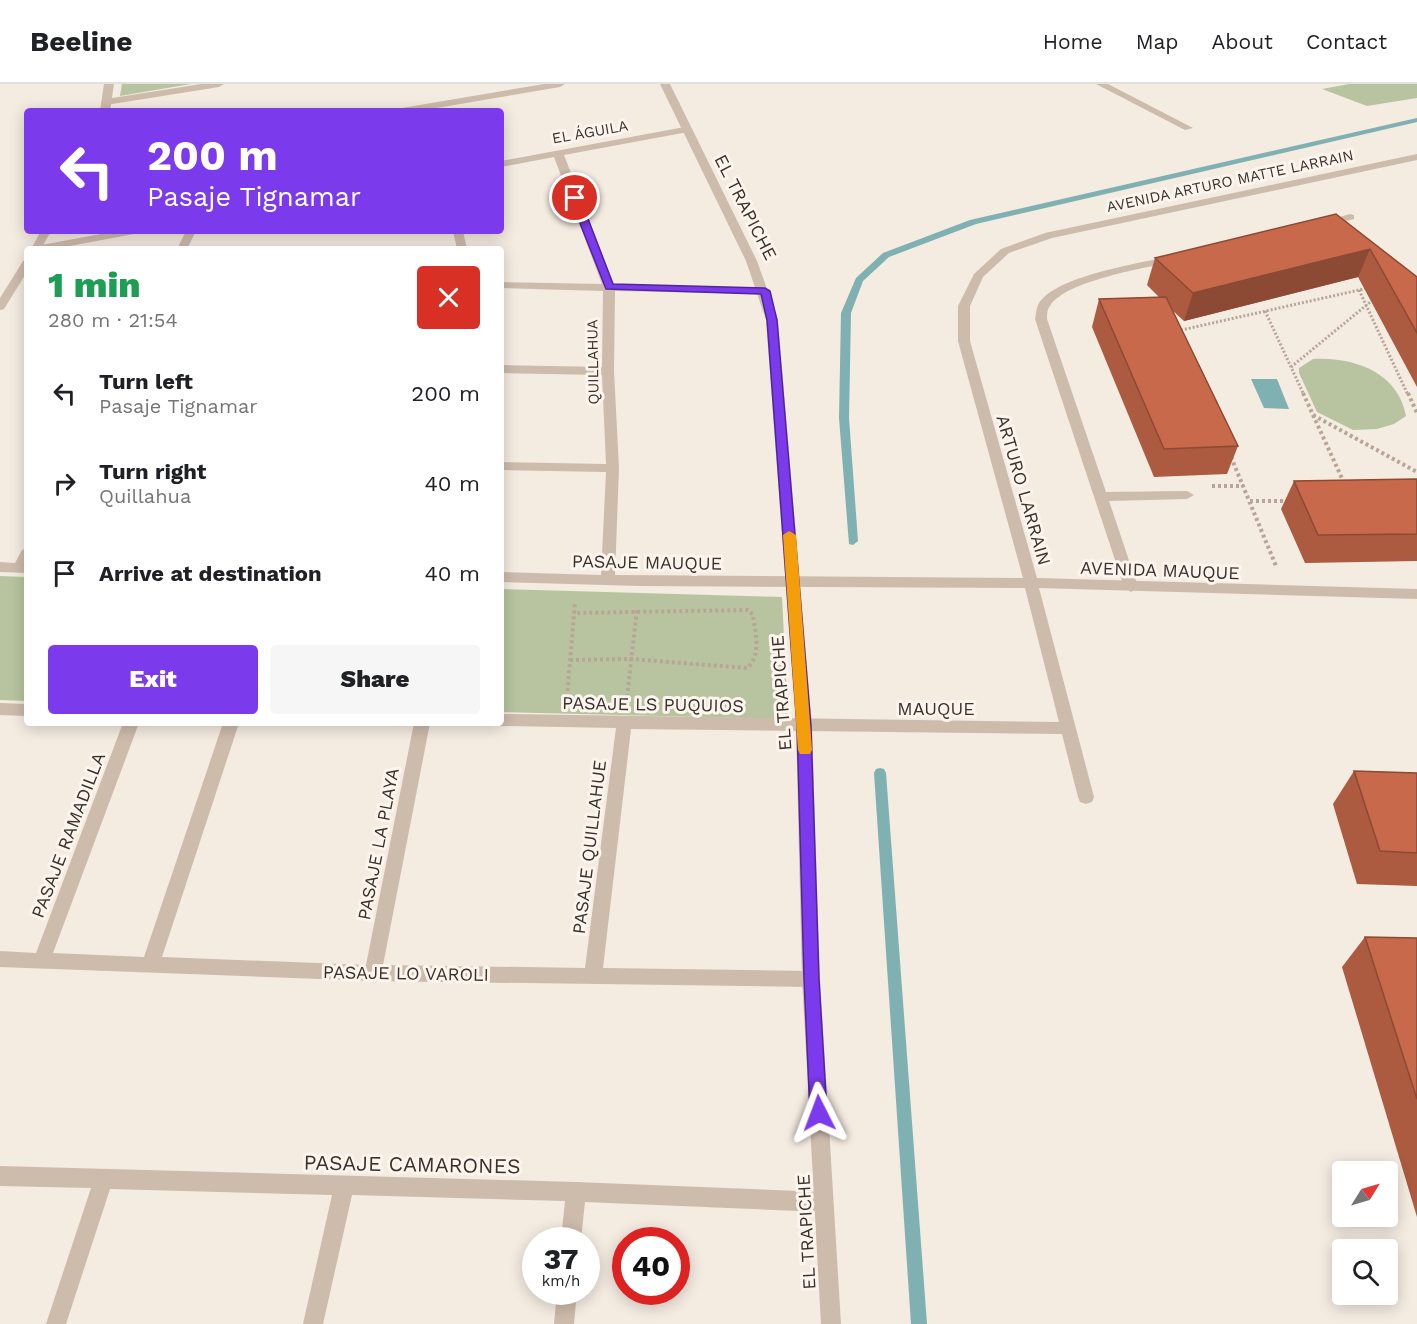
<!DOCTYPE html>
<html lang="en">
<head>
<meta charset="utf-8">
<style>
	body { margin:0; font-family:"Work Sans",sans-serif; background:#f6f6f6; color:#202124; height:100vh; display:flex; flex-direction:column; font-size:22px; white-space:nowrap }
	* { box-sizing:border-box; margin:0 }
	p { font-size:20px; color:#757577 }
	.icon { flex:none; width:33px; height:33px; fill:none; stroke:currentColor; stroke-width:2; stroke-linecap:round; stroke-linejoin:round }
	.map { position:relative; flex:1; overflow:hidden }
	.details { position:absolute; left:24px; top:162px; width:480px; height:480px; display:flex; flex-direction:column; background:#fff; border-radius:6px; box-shadow:0 3px 15px #0003 }
	.details>* { flex:none }
	.banner { position:absolute; left:24px; top:24px; width:480px; height:126px; border-radius:6px; box-shadow:0 3px 15px #0003; background:#7c3aed; color:#fff; overflow:hidden }
	.needle { width:39px; rotate:53deg }
	.tools { position:absolute; left:1332px; top:1077px; display:grid; gap:12px }
	.tools a { display:grid; place-items:center; width:66px; height:66px; border-radius:6px; background:#fff; box-shadow:0 3px 15px #0003; font-size:30px }
	.speed { position:absolute; left:522px; top:1143px; display:flex; gap:12px; font-size:30px; font-weight:700; text-align:center }
	.speed>* { display:grid; place-content:center; width:78px; height:78px; border-radius:50%; background:#fff; box-shadow:0 3px 15px #0003; line-height:1 }
	.speed small { font-size:15px; font-weight:400 }
	.speed .limit { border:9px solid #d22; background:#fff; color:#111 }
	.pin { position:absolute; display:grid; place-items:center; width:51px; height:51px; color:#fff; margin:-26px; border:3px solid #fff; border-radius:50%; box-shadow:0 2px 6px #0007 }
	.me { position:absolute; width:66px; margin:-33px; rotate:357deg; stroke-linejoin:round; filter:drop-shadow(0 0 4px #0008) }
	.turn { display:flex; align-items:center; gap:21px; height:126px; padding:0 24px; font-size:27px }
	.turn .icon { width:78px; height:78px; stroke-width:2.5 }
	.turn b { display:block; font-size:42px; line-height:51px }
	.round { display:grid; place-items:center; flex:none; width:63px; height:63px; border-radius:6px; background:#f6f6f6 }
	.head { display:flex; align-items:center; justify-content:space-between; height:102px; padding:0 24px }
	h1 { font-size:36px; font-weight:800; line-height:45px; color:#1e9e55 }
	.button { display:flex; gap:12px; margin-top:auto; padding:12px 24px }
	.button a { flex:1; height:69px; border-radius:6px; background:#7c3aed; color:#fff; font-size:24px; font-weight:800; line-height:69px; text-align:center }
	.button a+a { background:#f6f6f6; color:#202124 }
	ul { padding:0; list-style:none }
	li { display:flex; align-items:center; gap:18px; height:90px; padding:0 24px }
	li div { flex:1 }
	li b { display:block; font-size:22px }
	li em { font-style:normal }
	header { display:flex; align-items:center; gap:36px; box-sizing:border-box; height:84px; padding:0 30px; background:#fff; border-bottom:2px solid #e0e0e0 }
	header strong { font-size:28px }
	nav { display:flex; gap:33px; margin-inline-start:auto; font-size:21px }
	.map>svg:first-child { display:block }
	.green { fill:#b8c4a0 }
	.water { fill:#7fb0b2 }
	.lines { fill:none; stroke-linecap:round; stroke-linejoin:round }
	.stream { fill:#7fb0b2; fill-rule:evenodd }
	.path-far1 { stroke:#b9a596; stroke-width:3; stroke-dasharray:2 2; stroke-linecap:butt }
	.path { stroke:#b9a596; stroke-width:4; stroke-dasharray:3 3; stroke-linecap:butt }
	.service { fill:#cdbbac; fill-rule:evenodd }
	.minor { fill:#cdbbac; fill-rule:evenodd }
	.tertiary { fill:#cdbbac; fill-rule:evenodd }
	.wall { fill:#ac5a40 }
	.shaded-wall { fill:#8c4a34 }
	.building { fill:#c8694b; stroke:#8c4a34; stroke-width:1.5 }
	.route { fill:#7c3aed; stroke:#51269a; stroke-width:1.5 }
	.slow { fill:#f59e0b }
	.labels { text-anchor:middle; dominant-baseline:central; stroke-width:6; stroke-linejoin:round; paint-order:stroke }
	.far-street-label { font-size:15px; fill:#3b302b; stroke:#fbf5ee }
	.street-label { font-size:18px; fill:#3b302b; stroke:#fbf5ee }
	.near-street-label { font-size:21px; fill:#3b302b; stroke:#fbf5ee }
</style>
</head>
<body>
<header>
<strong>Beeline</strong>
<nav><a>Home</a><a>Map</a><a>About</a><a>Contact</a></nav>
</header>
<div class="map">
<svg width="1417" height="1240" viewBox="0 0 1417 1240">
	<rect width="100%" height="100%" fill="#f4ebe1"/>
	<path class="green" d="M122,0H191L120,12Z
		M1349,0H1417V14L1367,22L1322,5Z
		M1313,275C1354,273 1398,288 1406,332L1394,340L1377,345L1353,346L1317,328L1299,289V284Z
		M0,492L27,493V617L0,616Z
		M501,505L782,513L788,635L501,628Z"/>
	<path class="water" d="M1251,295H1277L1289,325L1264,324Z"/>
	<g class="lines">
		<path class="stream" d="M1417,34V38L976,140L889,173L863,197L851,229L849,334L858,457L853,461L849,460L839,334L841,229L856,194L883,169L970,136Z
			M880,684L884,685L886,689L927,1240H911L874,689L876,685Z"/>
		<path class="path-far1" d="M1359,206L1408,311
			M1265,227L1304,311
			M1177,247L1368,204
			M1291,283L1374,215"/>
		<path class="path" d="M1303,309L1345,401
			M1408,309L1417,329
			M1313,331L1417,388
			M1231,373L1276,482
			M1212,402H1244
			M1250,417H1288
			M570,576L631,575L747,584C762,571 755,548 753,531L748,526L574,529
			M567,613L575,519
			M627,613L637,525"/>
		<path class="service" d="M1096,0H1108L1193,44L1185,46Z
			M1350,130L1354,131V135L1324,142L1319,139Z
			M1172,172L1176,173V177C1147,184 1066,196 1050,222C1047,225 1047,231 1047,235L1106,408L1187,407L1194,411L1187,415L1109,417L1138,503L1131,508L1124,503L1035,235C1036,231 1036,225 1038,221C1053,192 1141,179 1172,172Z"/>
		<path class="minor" d="M201,0H224L219,3L106,21L101,18L106,15Z
			M544,0H565L560,3L419,27H397L402,24Z
			M685,43L690,46L688,48L564,71L614,200L765,204L771,207L765,210L615,207L614,287L619,384L615,491L1023,494L958,257V222L974,190L1001,165L1045,149L1417,70V76L1052,154L1009,169L983,193L970,222V257L1037,494L1417,505V515L1039,504L1094,713L1092,718L1086,720L1080,718L1078,713L1062,650L631,645L603,884L811,887L817,889L820,895L817,901L811,903L373,897L0,883V867L36,869L123,639H139L53,869L144,873L223,639H239L162,873L366,881L414,639H430L383,881L585,884L616,644L501,642L495,639H501V630L1059,638L1025,504L640,502L501,498V488L601,491L606,388L501,386V378L606,380L602,291L501,289V281L602,283L603,207L501,204V198L602,200L554,73L501,83V77Z
			M117,147H139L134,150L54,165H31L36,162Z
			M186,147H196L187,165H177Z
			M453,147H463L467,165H457Z
			M27,464V489L0,488V478L15,479L22,466Z
			M0,619L27,620V632L0,631Z
			M0,1082L576,1098L823,1108L830,1111L833,1118L830,1125L823,1128L585,1118L581,1156H561L565,1117L352,1111L323,1240H303L332,1111L110,1105L66,1240H46L91,1104L0,1102Z
			M557,1208H577L574,1240H554Z"/>
		<path class="tertiary" d="M104,0H114L110,27H100Z
			M660,0H670L757,177L778,236L812,642L820,895L841,1240H821L802,895L796,642L766,236L746,177Z
			M41,147H51L41,165H31Z
			M27,176V188L4,225L0,226V214L23,177Z"/>
	</g>
	<path class="wall" d="M1336,130L1417,193V303L1358,193L1184,237L1172,226L1238,362L1227,390L1154,393L1092,243L1099,215L1159,213L1147,201L1155,174Z
		M1417,395V477L1305,479L1281,425L1294,397Z
		M1354,687L1417,689V802L1357,800L1333,720Z
		M1365,853L1417,854V1133L1342,883Z"/>
	<path class="shaded-wall" d="M1370,165L1358,193L1184,237L1193,209Z"/>
	<path class="building" d="M1336,130L1417,193V249L1370,165L1193,209L1155,174Z
		M1166,213L1238,362L1164,365L1099,215Z
		M1417,395V450L1318,451L1294,397Z
		M1354,687L1417,689V769L1380,767Z
		M1365,853L1417,854V1015Z"/>
	<path class="route" d="M575,111L580,114L613,200L765,204L770,207L777,236L811,642L819,895L827,1029L825,1035L819,1037L813,1035L810,1029L804,895L797,642L767,236L761,210L606,205L570,114Z"/>
	<path class="slow" d="M789,447L796,451L812,666L810,670H800L798,666L783,451Z"/>
	<g class="labels">
		<g class="far-street-label">
			<text transform="translate(590 48) rotate(-10)">EL ÁGUILA</text>
			<text transform="translate(1230 97) rotate(-12)">AVENIDA ARTURO MATTE LARRAIN</text>
			<text transform="translate(593 278) rotate(-91)">QUILLAHUA</text>
		</g>
		<g class="street-label">
			<text transform="translate(746 123) rotate(63)">EL TRAPICHE</text>
			<text transform="translate(1024 406) rotate(74)">ARTURO LARRAIN</text>
			<text transform="translate(647 478) rotate(1)">PASAJE MAUQUE</text>
			<text transform="translate(1160 486) rotate(2)">AVENIDA MAUQUE</text>
			<text transform="translate(781 609) rotate(-94)">EL TRAPICHE</text>
			<text transform="translate(653 620) rotate(1)">PASAJE LS PUQUIOS</text>
			<text x="936" y="624">MAUQUE</text>
			<text transform="translate(68 751) rotate(-69)">PASAJE RAMADILLA</text>
			<text transform="translate(378 760) rotate(-79)">PASAJE LA PLAYA</text>
			<text transform="translate(589 763) rotate(-83)">PASAJE QUILLAHUE</text>
			<text transform="translate(406 889) rotate(1)">PASAJE LO VAROLI</text>
			<text transform="translate(806 1148) rotate(-93)">EL TRAPICHE</text>
		</g>
		<g class="near-street-label">
			<text transform="translate(412 1080) rotate(1)">PASAJE CAMARONES</text>
		</g>
	</g>
</svg>
<div class="tools">
<a><svg class="needle" viewBox="-14 -14 28 28"><path d="M0-13l5 13h-10z" fill="#e53935"/><path d="M0 13l5-13h-10z" fill="#757577"/></svg></a>
<a><svg class="icon" aria-label="search" viewBox="0 0 24 24"><circle cx="10" cy="10" r="6"/><path d="M15 15l6 6"/></svg></a>
</div>
<div class="speed"><div>37<small>km/h</small></div><div class="limit">40</div></div>
<div class="pin" style="left:575px;top:114px;background:#d93025"><svg class="icon" aria-label="arrive" viewBox="0 0 24 24"><path d="M6 21V4h12l-3 4 3 4H6"/></svg></div>
<svg class="me" style="left:819px;top:1029px" viewBox="-20 -20 40 40"><path d="M0-17L14 15 0 8-14 15z" fill="#7c3aed" stroke="#fff" stroke-width="4"/></svg>
<div class="banner">
<div class="turn"><svg class="icon" aria-label="left" viewBox="0 0 24 24"><path d="M17 20v-9H6M10 6l-5 5 5 5"/></svg><div><b>200 m</b>Pasaje Tignamar</div></div>
</div>
<section class="details">
<div class="head"><div><h1>1 min</h1><p>280 m · 21:54</p></div><a class="round" style="background:#d93025;color:#fff"><svg class="icon" aria-label="close" viewBox="0 0 24 24"><path d="M6 6l12 12M18 6L6 18"/></svg></a></div>
<ul>
<li><svg class="icon" aria-label="left" viewBox="0 0 24 24"><path d="M17 20v-9H6M10 6l-5 5 5 5"/></svg><div><b>Turn left</b><p>Pasaje Tignamar</p></div><em>200 m</em></li>
<li><svg class="icon" aria-label="right" viewBox="0 0 24 24"><path d="M7 20v-9h11M14 6l5 5-5 5"/></svg><div><b>Turn right</b><p>Quillahua</p></div><em>40 m</em></li>
<li><svg class="icon" aria-label="arrive" viewBox="0 0 24 24"><path d="M6 21V4h12l-3 4 3 4H6"/></svg><div><b>Arrive at destination</b></div><em>40 m</em></li>
</ul>
<div class="button"><a>Exit</a><a>Share</a></div>
</section>
</div>
</body>
</html>
